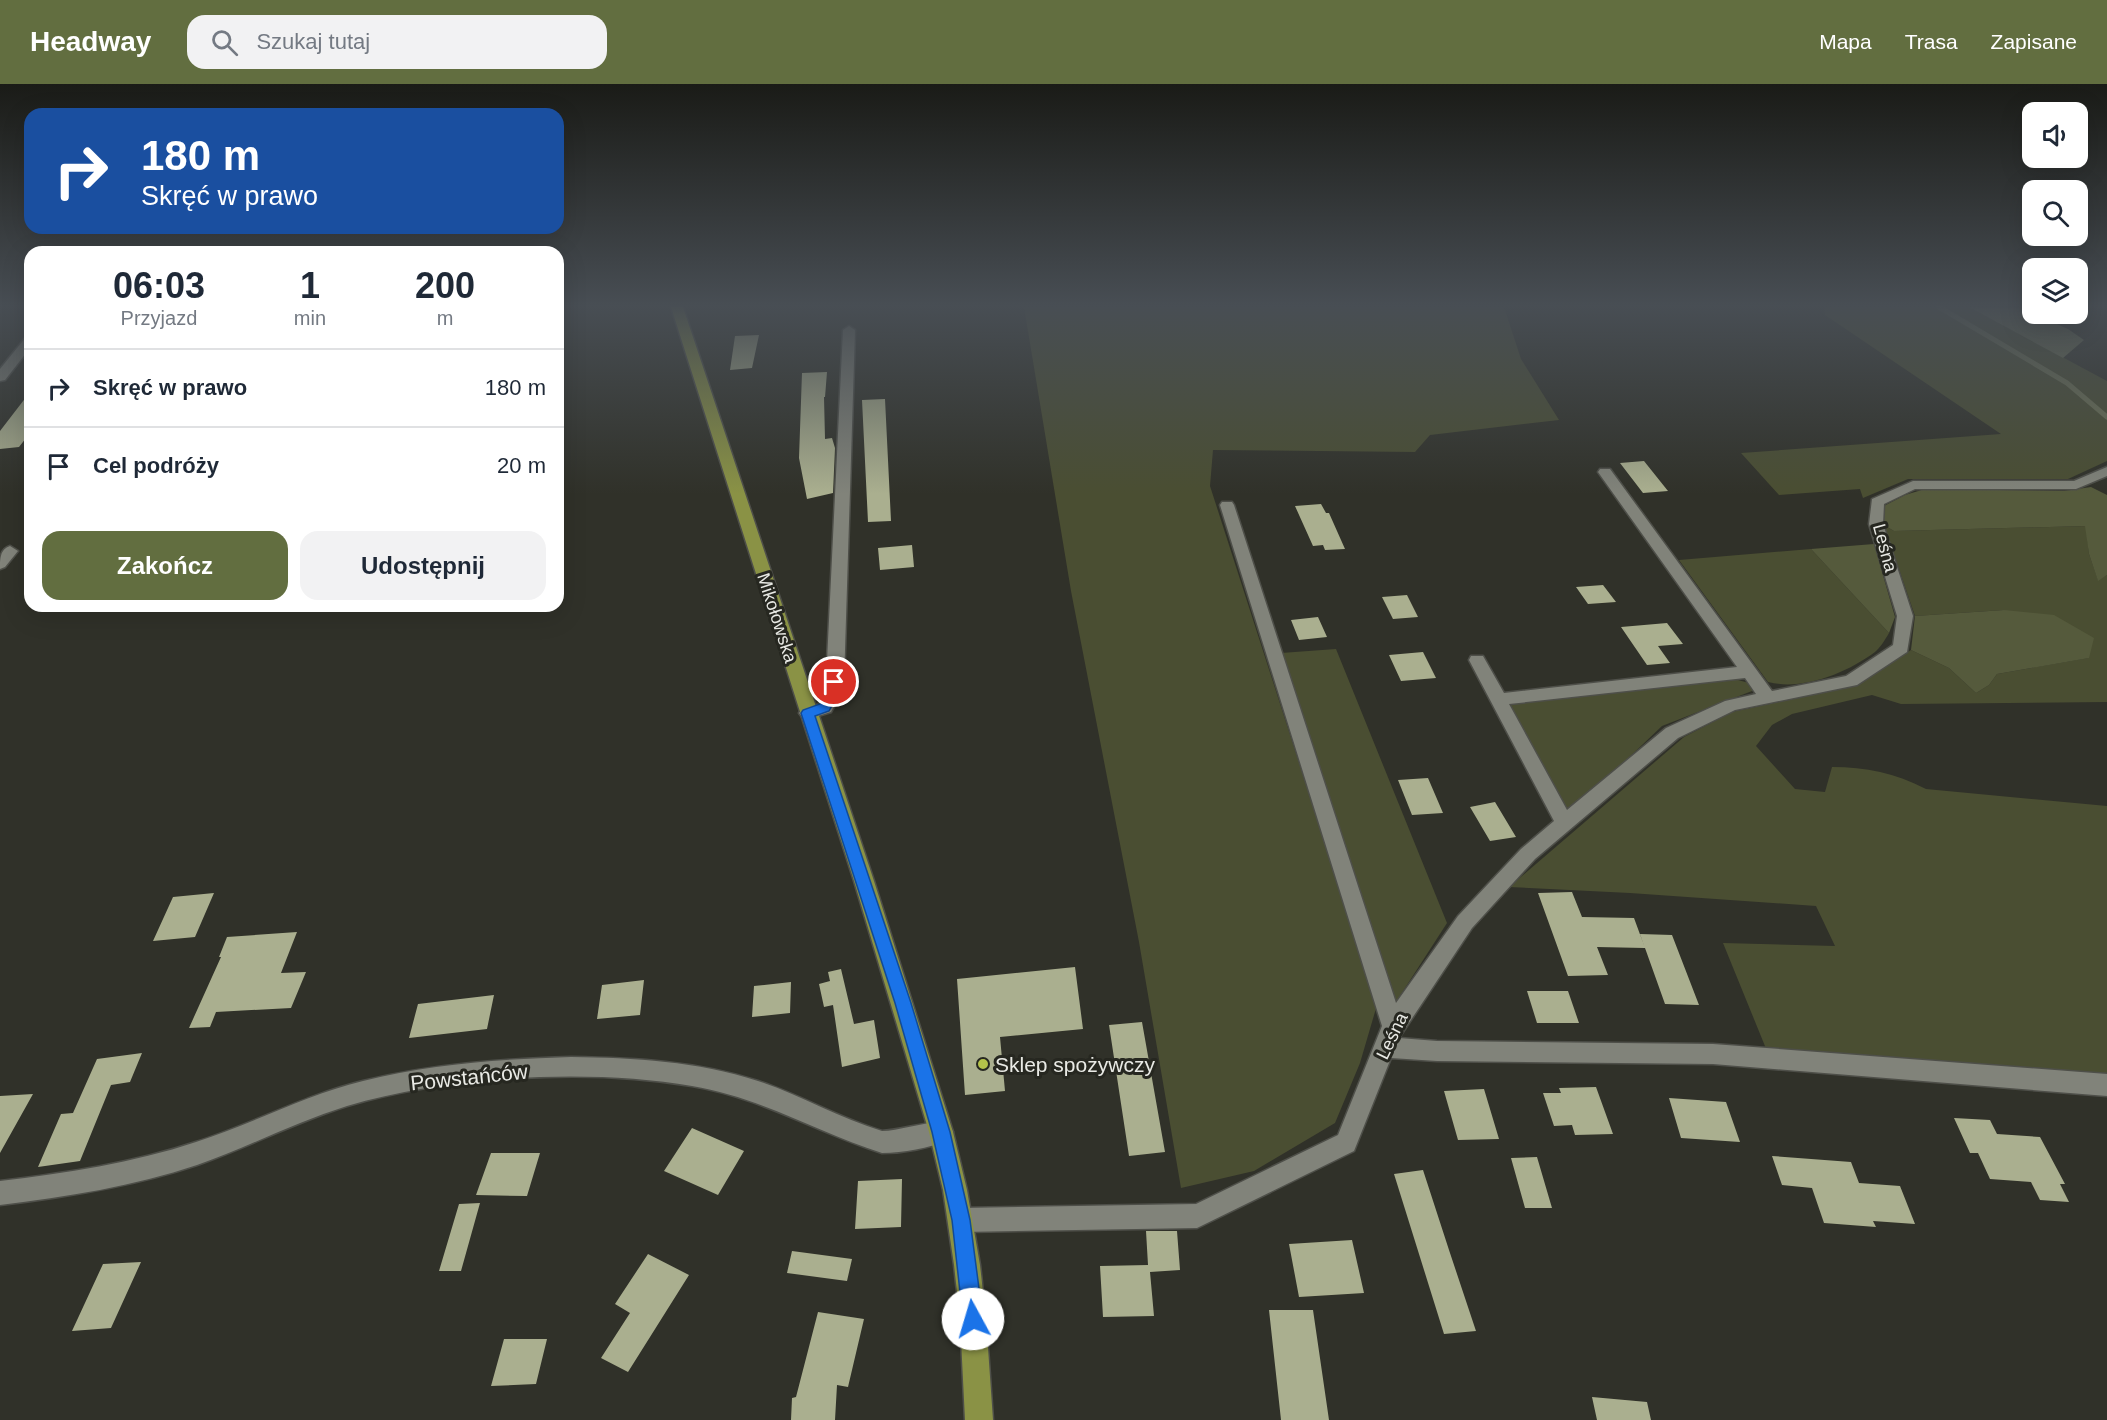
<!DOCTYPE html>
<html lang="pl">
<head>
<meta charset="utf-8">
<style>
	body { margin:0; font-family:Arial,sans-serif; background:#f2f2f3; color:#1f2937; height:100vh; display:flex; flex-direction:column; font-size:22px; white-space:nowrap }
	* { box-sizing:border-box; margin:0 }
	p { font-size:20px; color:#747a83 }
	.icon { flex:none; width:33px; height:33px; fill:none; stroke:currentColor; stroke-width:2; stroke-linecap:round; stroke-linejoin:round }
	.map { position:relative; flex:1; overflow:hidden }
	.side { position:absolute; left:24px; top:162px; width:540px; height:366px; display:flex; flex-direction:column; background:#fff; border-radius:18px; box-shadow:0 6px 24px #0002 }
	.side>* { flex:none }
	.top-card { position:absolute; left:24px; top:24px; width:540px; height:126px; border-radius:18px; box-shadow:0 6px 24px #0002; background:#1a4fa0; color:#fff; overflow:hidden }
	.buttons { position:absolute; left:2022px; top:18px; display:grid; gap:12px }
	.buttons a { display:grid; place-items:center; width:66px; height:66px; border-radius:12px; background:#fff; box-shadow:0 6px 24px #0002; font-size:30px }
	.pin { position:absolute; display:grid; place-items:center; width:51px; height:51px; color:#fff; margin:-26px; border:3px solid #fff; border-radius:50%; box-shadow:0 2px 6px #0007 }
	.me { position:absolute; width:66px; margin:-33px; rotate:354deg; stroke-linejoin:round; filter:drop-shadow(0 0 4px #0008) }
	.turn { display:flex; align-items:center; gap:21px; height:126px; padding:0 18px; font-size:27px }
	.turn .icon { width:78px; height:78px; stroke-width:2.5 }
	.turn b { display:block; font-size:42px; line-height:51px }
	.eta { display:flex; justify-content:space-evenly; align-items:center; height:102px; text-align:center }
	.eta b { font-size:36px; font-weight:800; line-height:42px }
	.button { display:flex; gap:12px; margin-top:auto; padding:12px 18px }
	.button a { flex:1; height:69px; border-radius:18px; background:#626e40; color:#fff; font-size:24px; font-weight:800; line-height:69px; text-align:center }
	.button a+a { background:#f2f2f3; color:#1f2937 }
	ul { padding:0; list-style:none }
	li { display:flex; align-items:center; gap:18px; height:78px; padding:0 18px; border-top:2px solid #e0e1e3 }
	li div { flex:1 }
	li b { display:block; font-size:22px }
	li em { font-style:normal }
	header { display:flex; align-items:center; gap:36px; box-sizing:border-box; height:84px; padding:0 30px; background:#626e40; color:#fff }
	header strong { font-size:28px }
	nav { display:flex; gap:33px; margin-inline-start:auto; font-size:21px }
	.search { width:420px; height:54px; background:#f2f2f3; display:flex; align-items:center; gap:15px; box-sizing:border-box; padding:0 21px; border-radius:18px; color:#747a83; font-size:22px }
	.map>svg:first-child { display:block }
	.green { fill:#4a4e32 }
	.forest { fill:#555a3c }
	.water { fill:#6f7456 }
	.lines { fill:none; stroke-linecap:round; stroke-linejoin:round }
	.stream { stroke:#6f7456; stroke-width:5 }
	.building { fill:#aaaf8f }
	.minor-casing { stroke:#4e4f49; stroke-width:3 }
	.major-casing { stroke:#4e4f49; stroke-width:3 }
	.minor { fill:#81837a; fill-rule:evenodd }
	.major { fill:#8a9245; fill-rule:evenodd }
	.route { fill:#1a73e8; stroke:#114b97; stroke-width:1.5 }
	.poi-dot { fill:#b4c24a; stroke:#262720; stroke-width:2 }
	.labels { text-anchor:middle; dominant-baseline:central; stroke-width:6; stroke-linejoin:round; paint-order:stroke }
	.street-label { font-size:18px; fill:#e9eae5; stroke:#262720 }
	.near-poi-label { font-size:21px; fill:#e9eae5; stroke:#262720; text-anchor:start }
	.near-street-label { font-size:21px; fill:#e9eae5; stroke:#262720 }
</style>
</head>
<body>
<header>
<strong>Headway</strong>
<div class="search"><svg class="icon" aria-label="search" viewBox="0 0 24 24"><circle cx="10" cy="10" r="6"/><path d="M15 15l6 6"/></svg>Szukaj tutaj</div>
<nav><a>Mapa</a><a>Trasa</a><a>Zapisane</a></nav>
</header>
<div class="map">
<svg width="2107" height="1336" viewBox="0 0 2107 1336">
	<rect width="100%" height="100%" fill="#303129"/>
	<path class="green" d="M1024,223H1504L1521,275L1559,336L1430,351L1415,368L1213,366L1210,402L1377,921L1360,979L1335,1039L1254,1087L1181,1104L1139,858L1071,507Z
		M1824,223H1969L2107,297V377L2068,395H1908L1863,414L1860,405L1779,411L1741,369L2001,350L1825,231Z
		M1884,441L1894,447L2086,442L2089,470L2098,496L2107,491V618L1901,620L1872,611L1792,630L1772,641L1756,662L1795,705L1825,708L1832,683C1866,683 1895,689 1926,705L2107,722V990L2013,982L1767,967L1723,859L1835,862L1816,822L1630,809L1509,803L1684,653L1732,628L1854,602L1911,566L1949,584L1976,609L1989,601L1997,590L2088,574L2004,526L1915,532Z
		M1811,465L1889,549C1885,556 1880,564 1875,568C1847,589 1802,607 1768,598L1679,476Z
		M1336,565L1447,839L1396,918L1281,569Z
		M1734,595L1753,600L1752,607L1662,642L1597,704L1565,726L1509,621L1668,600Z"/>
	<path class="forest" d="M2091,403L2107,411V491L2098,497L2089,470L2085,442L1894,447L1884,441V422L1905,411L1925,405L2064,407Z
		M1874,460L1895,533L1889,549L1811,465Z
		M2004,526L2054,531L2094,554L2089,574L1997,590L1989,601L1976,609L1949,584L1911,566L1915,532Z"/>
	<path class="water" d="M1969,223L2020,224L2068,245L2084,256L2063,274Z"/>
	<g class="lines">
		<path class="stream" d="M1939,223L2067,299L2107,333"/>
	</g>
	<path class="building" d="M759,251L752,284L730,286L735,252Z
		M827,288L825,313H824L825,355L832,354L835,364L833,409L807,415L799,374L802,289Z
		M30,308V349L19,363L0,365V347Z
		M885,315L891,437L868,438L862,316Z
		M1644,377L1668,407L1643,409L1620,379Z
		M1321,420L1326,429H1329L1345,465L1325,466L1323,461L1313,462L1295,422Z
		M912,461L914,483L880,486L878,464Z
		M1603,501L1616,518L1588,520L1576,503Z
		M1407,511L1418,533L1393,535L1382,513Z
		M1318,533L1327,553L1299,556L1291,536Z
		M1667,539L1683,560L1658,562L1670,579L1647,581L1621,543Z
		M1423,568L1436,594L1401,597L1389,571Z
		M1428,694L1443,729L1412,731L1398,696Z
		M1495,718L1516,753L1490,757L1470,723Z
		M1572,808L1582,833L1634,834L1645,864L1597,863L1608,891L1568,892L1538,809Z
		M214,809L195,853L153,857L173,813Z
		M297,848L281,889L306,888L291,924L216,928L210,943L189,944L221,873H219L227,853Z
		M1640,850L1672,851L1699,921L1665,920Z
		M1075,883L1083,945L1000,953L1005,1007L965,1011L957,895Z
		M841,885L854,940L874,936L880,974L842,983L833,921L824,923L819,900L830,897L828,888Z
		M644,896L640,931L597,935L602,901Z
		M791,898L790,929L752,933L754,902Z
		M1527,907H1568L1579,939H1537Z
		M494,911L487,945L409,954L418,920Z
		M1142,938L1165,1068L1129,1072L1109,941Z
		M142,969L130,998L111,1001L80,1077L38,1083L61,1030L73,1029L97,975Z
		M1596,1003L1613,1050L1575,1051L1572,1041L1554,1042L1543,1009H1561L1559,1004Z
		M1484,1005L1499,1055L1458,1056L1444,1007Z
		M33,1010L0,1069V1012Z
		M1669,1014L1726,1018L1740,1058L1681,1054Z
		M1954,1034L1990,1036L1997,1050L2040,1053L2065,1100H2060L2069,1118L2040,1116L2031,1098L1990,1095L1978,1069H1970Z
		M692,1044L744,1067L718,1111L664,1087Z
		M491,1069H540L527,1112L476,1111Z
		M1772,1072L1851,1078L1859,1099L1900,1102L1915,1140L1873,1137L1876,1143L1824,1139L1812,1104L1782,1101Z
		M1537,1073L1552,1124H1525L1511,1074Z
		M1423,1086L1449,1166L1476,1247L1444,1250L1394,1090Z
		M902,1095L901,1143L855,1145L858,1097Z
		M480,1119L461,1187H439L459,1120Z
		M1146,1147H1177L1180,1186L1150,1188L1154,1232L1103,1233L1100,1182L1148,1181Z
		M1352,1156L1364,1209L1299,1213L1289,1160Z
		M792,1167L852,1175L847,1197L787,1189Z
		M648,1170L689,1191L628,1288L601,1274L630,1229L615,1220Z
		M141,1178L111,1244L72,1247L103,1180Z
		M1269,1226H1313L1329,1336H1281Z
		M818,1228L864,1235L848,1303L837,1301L835,1336H791L792,1314L796,1313Z
		M504,1255H547L536,1300L491,1302Z
		M1592,1313L1647,1318L1651,1336H1597Z"/>
	<g class="lines">
		<g class="minor-casing">
			<path id="minor" d="M849,242L855,246L844,598L842,609L831,628L808,635L802,633L799,629L802,625L819,620L826,598L843,246Z
				M30,252V264L5,296L0,297V285L26,253Z
				M2107,383V392L2076,405H1915L1884,420L1883,440L1913,532L1907,568L1857,601L1735,626L1678,654L1535,775L1472,844L1399,954L1437,957L1713,960L2107,990V1012L1713,980L1437,977L1391,974L1354,1067L1197,1144L961,1148L952,1145L949,1136L952,1127L961,1124L1196,1120L1338,1051L1382,942L1220,421L1222,418H1232L1234,421L1396,919L1458,832L1521,765L1554,737L1469,576L1471,572H1483L1504,609L1737,583L1598,388L1600,385H1610L1772,607L1846,592L1893,561L1897,532L1869,440L1872,415L1913,397H2074ZM1745,594L1756,610L1725,617L1666,644L1567,726L1509,620Z
				M10,462L18,467L5,483L0,485C0,475 0,465 10,462Z
				M571,973C635,974 697,977 758,997C800,1011 839,1034 882,1047C901,1047 934,1034 949,1040L953,1048L949,1056C928,1064 904,1069 882,1069C818,1049 760,1013 692,1002C588,984 448,992 347,1022C296,1038 248,1063 197,1081C134,1102 67,1113 0,1121V1097C66,1089 133,1079 196,1058C253,1040 305,1011 363,997C431,980 501,975 571,973Z"/>
		</g>
		<g class="major-casing">
			<path id="major" d="M671,223H683L874,797L953,1048L967,1106L980,1181L986,1235L993,1336H965L960,1235L954,1181L943,1106L929,1048L854,797Z"/>
		</g>
		<use href="#minor" class="minor"/>
		<use href="#major" class="major"/>
	</g>
	<linearGradient id="sky" x2="0" y2="1"><stop stop-color="#1a1b17"/><stop offset="0.54" stop-color="#484e54"/><stop offset="1" stop-color="#484e54" stop-opacity="0"/></linearGradient>
	<rect width="2107" height="410" fill="url(#sky)"/>
	<path class="route" d="M834,594L841,598L839,609L829,627L815,632L911,919L950,1048L970,1136L983,1235L980,1242L973,1245L966,1242L963,1235L952,1136L932,1048L895,919L801,629L803,626L820,620L826,609L828,598Z"/>
	<circle class="poi-dot" cx="983" cy="980" r="6"/>
	<g class="labels">
		<g class="street-label">
			<text transform="translate(1885 464) rotate(75)">Leśna</text>
			<text transform="translate(777 534) rotate(72)">Mikołowska</text>
			<text transform="translate(1392 952) rotate(-64)">Leśna</text>
		</g>
		<g class="near-poi-label">
			<text x="995" y="980">Sklep spożywczy</text>
		</g>
		<g class="near-street-label">
			<text transform="translate(469 993) rotate(-6)">Powstańców</text>
		</g>
	</g>
</svg>
<div class="buttons">
<a><svg class="icon" aria-label="sound" viewBox="0 0 24 24"><path d="M4 9h4l5-4v14l-5-4H4zM17 9q2 3 0 6"/></svg></a>
<a><svg class="icon" aria-label="search" viewBox="0 0 24 24"><circle cx="10" cy="10" r="6"/><path d="M15 15l6 6"/></svg></a>
<a><svg class="icon" aria-label="layers" viewBox="0 0 24 24"><path d="M12 4l9 5-9 5-9-5zM3 14l9 5 9-5"/></svg></a>
</div>
<div class="pin" style="left:834px;top:598px;background:#d93025"><svg class="icon" aria-label="arrive" viewBox="0 0 24 24"><path d="M6 21V4h12l-3 4 3 4H6"/></svg></div>
<svg class="me" style="left:973px;top:1235px" viewBox="-20 -20 40 40"><circle r="19" fill="#fff"/><path d="M0-13L10 11 0 6-10 11z" fill="#1a73e8"/></svg>
<div class="top-card">
<div class="turn"><svg class="icon" aria-label="right" viewBox="0 0 24 24"><path d="M7 20v-9h11M14 6l5 5-5 5"/></svg><div><b>180 m</b>Skręć w prawo</div></div>
</div>
<section class="side">
<div class="eta">
<div><b>06:03</b><p>Przyjazd</p></div>
<div><b>1</b><p>min</p></div>
<div><b>200</b><p>m</p></div>
</div>
<ul>
<li><svg class="icon" aria-label="right" viewBox="0 0 24 24"><path d="M7 20v-9h11M14 6l5 5-5 5"/></svg><div><b>Skręć w prawo</b></div><em>180 m</em></li>
<li><svg class="icon" aria-label="arrive" viewBox="0 0 24 24"><path d="M6 21V4h12l-3 4 3 4H6"/></svg><div><b>Cel podróży</b></div><em>20 m</em></li>
</ul>
<div class="button"><a>Zakończ</a><a>Udostępnij</a></div>
</section>
</div>
</body>
</html>
